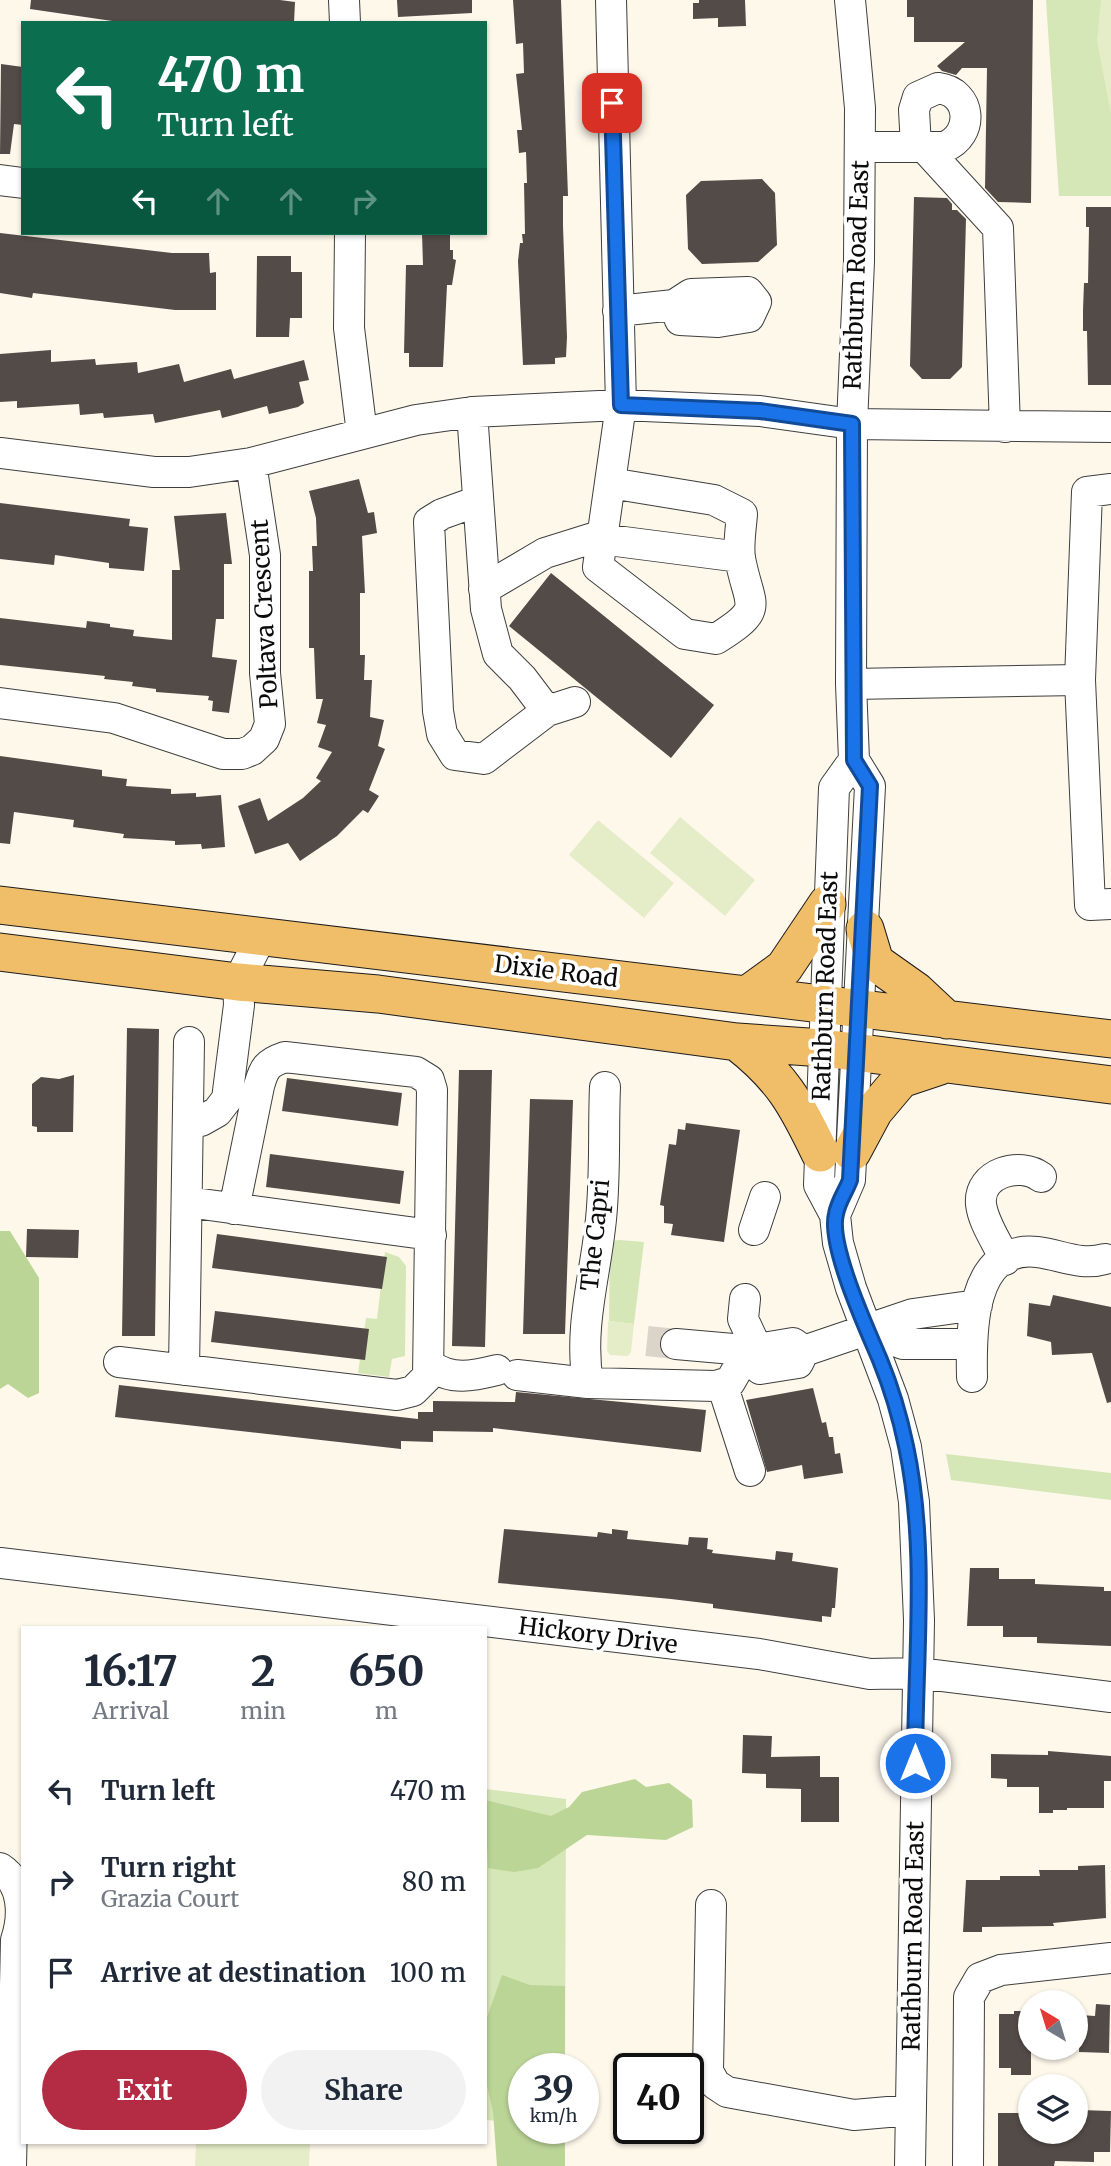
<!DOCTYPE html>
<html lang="en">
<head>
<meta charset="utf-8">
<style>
	body { margin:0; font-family:Merriweather,serif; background:#f2f2f3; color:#1f2937; height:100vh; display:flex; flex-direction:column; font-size:26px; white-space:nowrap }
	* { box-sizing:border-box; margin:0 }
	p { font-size:23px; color:#747a83 }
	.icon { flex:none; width:38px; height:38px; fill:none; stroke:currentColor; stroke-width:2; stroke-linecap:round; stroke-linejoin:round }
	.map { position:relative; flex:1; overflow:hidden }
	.side { position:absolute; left:21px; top:1626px; width:466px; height:518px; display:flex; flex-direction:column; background:#fff; border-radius:0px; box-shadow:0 2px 5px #0004 }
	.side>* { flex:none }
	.guide { position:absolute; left:21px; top:21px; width:466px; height:214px; border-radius:0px; box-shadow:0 2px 5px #0004; background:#0b6e4f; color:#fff; overflow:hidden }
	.needle { width:46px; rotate:322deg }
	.tools { position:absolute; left:1018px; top:1990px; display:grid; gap:14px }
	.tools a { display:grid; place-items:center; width:70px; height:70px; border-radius:50%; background:#fff; box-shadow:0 2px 5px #0004; font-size:35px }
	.speed { position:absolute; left:508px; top:2053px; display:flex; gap:14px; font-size:35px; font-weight:700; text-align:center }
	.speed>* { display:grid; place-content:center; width:91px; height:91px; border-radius:50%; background:#fff; box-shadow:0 2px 5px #0004; line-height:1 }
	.speed small { font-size:18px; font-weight:400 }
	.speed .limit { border:4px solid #111; border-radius:10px; background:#fff; color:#111 }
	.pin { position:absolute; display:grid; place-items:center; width:60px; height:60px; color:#fff; margin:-30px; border-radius:14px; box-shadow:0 4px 10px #0006 }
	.me { position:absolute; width:77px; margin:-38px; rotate:0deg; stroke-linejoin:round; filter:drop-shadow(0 0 5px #0008) }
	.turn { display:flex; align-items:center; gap:24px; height:147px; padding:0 21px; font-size:32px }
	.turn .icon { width:91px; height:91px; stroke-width:2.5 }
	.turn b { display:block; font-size:49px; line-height:60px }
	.lanes { display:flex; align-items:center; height:66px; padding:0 21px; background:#0003; justify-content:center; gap:35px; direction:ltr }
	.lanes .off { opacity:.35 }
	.eta { display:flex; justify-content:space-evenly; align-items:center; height:119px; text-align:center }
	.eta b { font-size:42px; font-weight:700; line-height:49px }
	.button { display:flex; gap:14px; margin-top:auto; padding:14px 21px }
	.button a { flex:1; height:80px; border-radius:42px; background:#b32c44; color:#fff; font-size:28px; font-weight:700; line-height:80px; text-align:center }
	.button a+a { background:#f2f2f3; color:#1f2937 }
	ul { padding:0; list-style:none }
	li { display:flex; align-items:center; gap:21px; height:91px; padding:0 21px }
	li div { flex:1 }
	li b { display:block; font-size:26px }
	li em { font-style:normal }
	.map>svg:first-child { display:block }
	.green { fill:#d5e6b7 }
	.forest { fill:#bbd597 }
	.pitch { fill:#e5edc8 }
	.building { fill:#534b48 }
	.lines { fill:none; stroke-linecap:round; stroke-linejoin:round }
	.minor-tunnel { stroke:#dad4c9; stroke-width:30; stroke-dasharray:30 15; stroke-linecap:butt }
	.minor-casing { stroke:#3e3e3e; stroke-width:32 }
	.major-casing { stroke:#1c1c1c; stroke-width:39 }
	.minor { stroke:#fff; stroke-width:30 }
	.major { stroke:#f0bd68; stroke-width:37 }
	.route-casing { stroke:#114b97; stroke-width:18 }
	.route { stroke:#1a73e8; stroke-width:12 }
	.labels { text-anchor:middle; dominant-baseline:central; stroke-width:7; stroke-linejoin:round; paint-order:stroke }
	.street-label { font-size:24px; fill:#0b0b0b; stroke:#fff }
</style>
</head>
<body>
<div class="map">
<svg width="1111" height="2166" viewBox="0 0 1111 2166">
	<rect width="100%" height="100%" fill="#fef8eb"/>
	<path class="green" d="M1046,0H1111V196H1059Z
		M620,1240L644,1242L634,1324L609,1321L610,1241Z
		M385,1252L399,1257L406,1266L405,1356L392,1359L389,1377L358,1373L366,1318L377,1319Z
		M946,1454L1111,1473V1500L951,1480Z
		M485,1789L566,1799L565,2068H523V2123L485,2120Z"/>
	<path class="forest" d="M0,1231H10L39,1278V1393L28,1398L8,1384L0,1389Z
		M635,1779L646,1787L669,1783L692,1800L693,1827L666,1840L587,1835L538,1868L514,1872L488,1868L485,1800L551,1816L569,1807L582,1792Z
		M502,1975L530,1985L565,1986V2068H523V2128H565V2166H497L493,2112L485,2077V2023Z"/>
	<path class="pitch" d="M1101,0H1111V114L1097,41Z
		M680,817L755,880L725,916L650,853Z
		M598,820L674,883L644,918L569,855Z
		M608,1321L634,1324L631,1352L628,1356L610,1355L607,1351Z
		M196,2142H310L309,2166H195Z"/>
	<path class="building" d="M31,0H280L295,2L294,23H126L30,9Z
		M397,0H472V13L398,17Z
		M513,0H561L568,196H563V226L567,337L566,357L555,358V364L523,365L518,261L520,243H523L522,234H525L524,183H527L526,152L519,153L517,130H522L516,74L524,73L523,43L516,44Z
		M699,0H745L746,26L718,27V18L693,19V3H699Z
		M907,0H1033L1031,203L998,202L985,188L987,68H962L956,75L942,71L937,66L965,42H914V17H907Z
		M1,64L23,67V125L14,124L10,154H0Z
		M762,179L775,193L777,245L758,262L702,264L688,249L686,195L701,181Z
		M914,197L947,198L952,204V210H957L966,219L962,367L950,379H922L910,366Z
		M1086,207H1111V385H1088L1087,331H1083V310L1084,283H1088L1089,227H1086Z
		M0,233L172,253H209L210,273L216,272V310H175L33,293L32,298L0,293Z
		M422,233H450V250H453V259L456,260L452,285H447L443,367H409V353H404L406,265H423Z
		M257,256H291V272H302V318H290L289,337H256Z
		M51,350V362L95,359L96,365L137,362L138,373L179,364L184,382L231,369L234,379L304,360L309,380L299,382L304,403L298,407L269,414L267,406L222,418L220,410L155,423L153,414L104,418L103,413L80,415L79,404L17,408V401L0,402V354Z
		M359,479L368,513L374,512L377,533L362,536L365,593H360V655H365L364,680H372L370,717L384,720L378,746L385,749L369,790L379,796L368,813L363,810L337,836L300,861L288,843L255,854L238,806L260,798L268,821L303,798L321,781L316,778L332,752L318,747L326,725L317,723L323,699H316L314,648H309V571H313L312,546H317L316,518L309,491Z
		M0,503L130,519L129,526L148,528L144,571L109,568V563L55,555L54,565L0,559Z
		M226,513L232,564H224V619H216L212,657L237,660L229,713L212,711L213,701L208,700L209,696L156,692V689L132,686L133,682L104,679L105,676L0,665V618L86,628L87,621L110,624V627L134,630L133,636L172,640V570H180L174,516Z
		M551,573L714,705L671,758L509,626Z
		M0,756L102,770V776L127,779L126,786L171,789V794L196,793V797L221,795L225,847L202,849L201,844L175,845V841L123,838L124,834L73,827L74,820L14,812L10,844L0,843Z
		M127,1028L159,1029L155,1336H122Z
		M459,1070H492L485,1347L452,1346Z
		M74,1075L73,1132H37V1127L32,1126V1084L41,1077L59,1079Z
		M287,1078L402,1093L398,1126L282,1111Z
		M530,1099L573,1100L565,1334H523Z
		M686,1123L740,1130L724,1242L671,1235L673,1224L664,1223V1206L660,1205L669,1144L676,1145L678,1129L685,1130Z
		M270,1154L404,1171L400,1204L266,1187Z
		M27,1229L79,1230L78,1258L26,1257Z
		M217,1234L387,1257L382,1289L212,1268Z
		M1053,1295L1111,1307V1402L1107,1403L1092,1353L1052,1355L1051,1342L1027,1336L1029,1303L1050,1306Z
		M215,1311L369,1329L365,1360L211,1342Z
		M119,1385L418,1419V1412H433V1401L515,1402L516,1392L706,1410L701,1452L493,1428V1432L433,1431V1442L401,1441V1449L115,1417Z
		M813,1388L822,1423L826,1422L829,1437H833L835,1454L840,1453L843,1473L804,1479L802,1465L767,1472L746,1400Z
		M504,1529L597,1537L598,1532L612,1534V1529L628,1531L627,1539L688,1545L689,1537L708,1538L707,1549L713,1550L712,1553L775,1560L776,1551L793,1553L792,1561L838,1568L835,1608H832L831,1617L822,1616V1622L713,1608V1604L671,1599L498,1583Z
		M970,1568H999V1579H1035V1584L1104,1587V1591H1111V1646L1037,1643V1637H1003V1626H967Z
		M743,1735L772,1736L771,1757L820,1756V1777H839V1822H801V1789L766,1788V1774L742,1773Z
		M1048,1751L1111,1756V1781H1104V1808H1067V1810H1053V1813H1039V1787H1007V1779L991,1778V1754L1048,1755Z
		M1105,1865L1106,1918L1053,1923L1054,1926L982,1927V1932H963L966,1880H1000V1876H1040L1039,1870H1078V1866Z
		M1096,2004L1110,2005L1109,2053L1079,2052L1080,2015L1095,2016Z
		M1014,2011H1031V2075H1011V2068H999V2014H1014Z
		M1080,2110L1111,2111L1110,2152H1094V2162L1055,2161L1054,2166H998V2113H1031L1030,2132H1079Z"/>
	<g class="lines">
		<path class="minor-tunnel" d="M647,1341L676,1344"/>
		<g class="minor-casing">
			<path id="minor" d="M344,0L345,23
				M860,147C888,147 916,147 944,147C975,135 972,92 938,88L918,97L914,110L916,147
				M924,147L998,228L1005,427
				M0,180L23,183
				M350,233L349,328L362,434
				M618,311L674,305L691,294L748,292L756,302L749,317L718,322L680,320L674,305
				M472,412L486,609L498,654L522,678L547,711
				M0,453L154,472H189L251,463L416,420L472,412L621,405L760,411L852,424L1111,427
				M610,483L714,500L742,514C741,528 738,545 740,558C749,608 767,607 716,639L685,634L598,567L621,405L611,0
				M1111,489L1087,492L1080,680L1090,905L1111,904
				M478,501L442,514L429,522L438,711L442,734L455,755L484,759L547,711L575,702
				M484,589L545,553L593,538L740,557
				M851,684L1080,680
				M0,703L114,718L223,754H242L252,750L264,739L270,724L265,673V555L251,463
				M854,760L834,788L819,1185L835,1215L838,1243L851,1288L893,1399L906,1447L914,1502L919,1620L910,2166
				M188,1122L201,1121L217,1112L227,1099L239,1005L238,982L261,937
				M187,1202L431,1235
				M835,1215L850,1180L870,786L854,760L851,684L852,424L859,261L860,108L850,0
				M754,1230L765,1197
				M1005,1260C998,1243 983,1223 981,1204C978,1173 1020,1161 1041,1177
				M745,1299L743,1319L757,1349
				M866,1330L903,1344H971
				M676,1344L733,1349L742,1361
				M804,1351L913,1314L977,1305
				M751,1360L757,1349L793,1343L804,1351
				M742,1361L751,1360L760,1369L798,1363L804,1351
				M119,1362L397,1395L413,1391L428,1376L432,1090L429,1080L416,1072L285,1057C267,1063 264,1068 259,1086L234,1209
				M430,1365C451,1381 473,1376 497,1370
				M184,1370L189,1042
				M517,1375L588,1383L716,1386L730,1382L742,1361
				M972,1377C971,1333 970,1245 1037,1252C1062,1255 1080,1266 1105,1259
				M588,1383C579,1329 594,1281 600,1228C606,1182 603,1133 605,1087
				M722,1384L750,1471
				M0,1563L759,1654L870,1674L918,1673L1111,1697
				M0,1868C24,1884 24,1916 16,1940L11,2166
				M711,1905L708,2071L715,2084L727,2092L854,2115L911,2110
				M968,2166L969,1997L980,1978L1001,1970L1111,1958"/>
		</g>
		<g class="major-casing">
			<path id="major" d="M0,905L1111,1039
				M865,929L875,962L916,991L947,1020
				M0,952L238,982L378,994L737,1042L823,1048L1111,1085
				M747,995L784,968L827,904
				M737,1042C782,1077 796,1103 820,1153
				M852,1152L874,1111L901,1079L940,1066"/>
		</g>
		<use href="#minor" class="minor"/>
		<use href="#major" class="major"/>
	</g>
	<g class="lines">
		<g class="route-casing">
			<path id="route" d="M612,103L621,405L760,411L852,424L854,760L870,786L850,1180C846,1191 838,1202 836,1214C828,1245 867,1329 880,1360C891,1387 900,1417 906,1446C928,1549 915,1659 915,1763"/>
		</g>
		<use href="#route" class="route"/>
	</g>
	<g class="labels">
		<g class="street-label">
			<text transform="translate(856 275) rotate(-88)">Rathburn Road East</text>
			<text transform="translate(264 614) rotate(-93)">Poltava Crescent</text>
			<text transform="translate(556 971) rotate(7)">Dixie Road</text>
			<text transform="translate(825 986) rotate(-88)">Rathburn Road East</text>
			<text transform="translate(595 1235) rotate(-84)">The Capri</text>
			<text transform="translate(598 1635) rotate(7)">Hickory Drive</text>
			<text transform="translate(913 1936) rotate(-89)">Rathburn Road East</text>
		</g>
	</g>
</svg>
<div class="tools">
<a><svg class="needle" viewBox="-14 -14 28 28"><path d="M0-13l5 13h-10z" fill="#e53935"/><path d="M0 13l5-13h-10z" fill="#747a83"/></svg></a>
<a><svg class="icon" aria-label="layers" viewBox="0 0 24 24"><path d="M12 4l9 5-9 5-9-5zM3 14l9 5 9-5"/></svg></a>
</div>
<div class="speed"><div>39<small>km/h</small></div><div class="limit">40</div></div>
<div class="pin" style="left:612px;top:103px;background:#d93025"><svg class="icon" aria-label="arrive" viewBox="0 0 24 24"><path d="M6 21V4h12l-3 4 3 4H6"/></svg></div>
<svg class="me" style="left:915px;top:1763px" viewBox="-20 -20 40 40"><circle r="17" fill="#1a73e8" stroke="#fff" stroke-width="3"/><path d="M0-11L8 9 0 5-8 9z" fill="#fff"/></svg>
<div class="guide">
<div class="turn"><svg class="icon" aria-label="left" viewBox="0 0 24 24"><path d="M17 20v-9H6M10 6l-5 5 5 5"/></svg><div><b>470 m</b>Turn left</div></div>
<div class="lanes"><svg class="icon" aria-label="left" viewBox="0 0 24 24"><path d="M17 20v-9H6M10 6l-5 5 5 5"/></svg><svg class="icon off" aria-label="ahead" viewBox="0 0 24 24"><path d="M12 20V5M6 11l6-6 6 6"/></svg><svg class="icon off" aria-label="ahead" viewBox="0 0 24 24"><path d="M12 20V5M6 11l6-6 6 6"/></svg><svg class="icon off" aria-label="right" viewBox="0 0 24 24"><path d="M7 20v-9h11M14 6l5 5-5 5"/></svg></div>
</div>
<section class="side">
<div class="eta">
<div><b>16:17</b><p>Arrival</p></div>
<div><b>2</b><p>min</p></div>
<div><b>650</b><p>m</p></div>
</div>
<ul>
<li><svg class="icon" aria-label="left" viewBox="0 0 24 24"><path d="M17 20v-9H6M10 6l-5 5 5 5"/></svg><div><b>Turn left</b></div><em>470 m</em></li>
<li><svg class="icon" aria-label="right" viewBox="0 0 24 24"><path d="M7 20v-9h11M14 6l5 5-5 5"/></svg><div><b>Turn right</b><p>Grazia Court</p></div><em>80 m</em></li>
<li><svg class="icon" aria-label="arrive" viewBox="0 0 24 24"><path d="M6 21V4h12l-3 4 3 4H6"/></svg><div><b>Arrive at destination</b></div><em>100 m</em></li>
</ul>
<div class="button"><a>Exit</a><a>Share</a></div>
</section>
</div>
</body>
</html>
